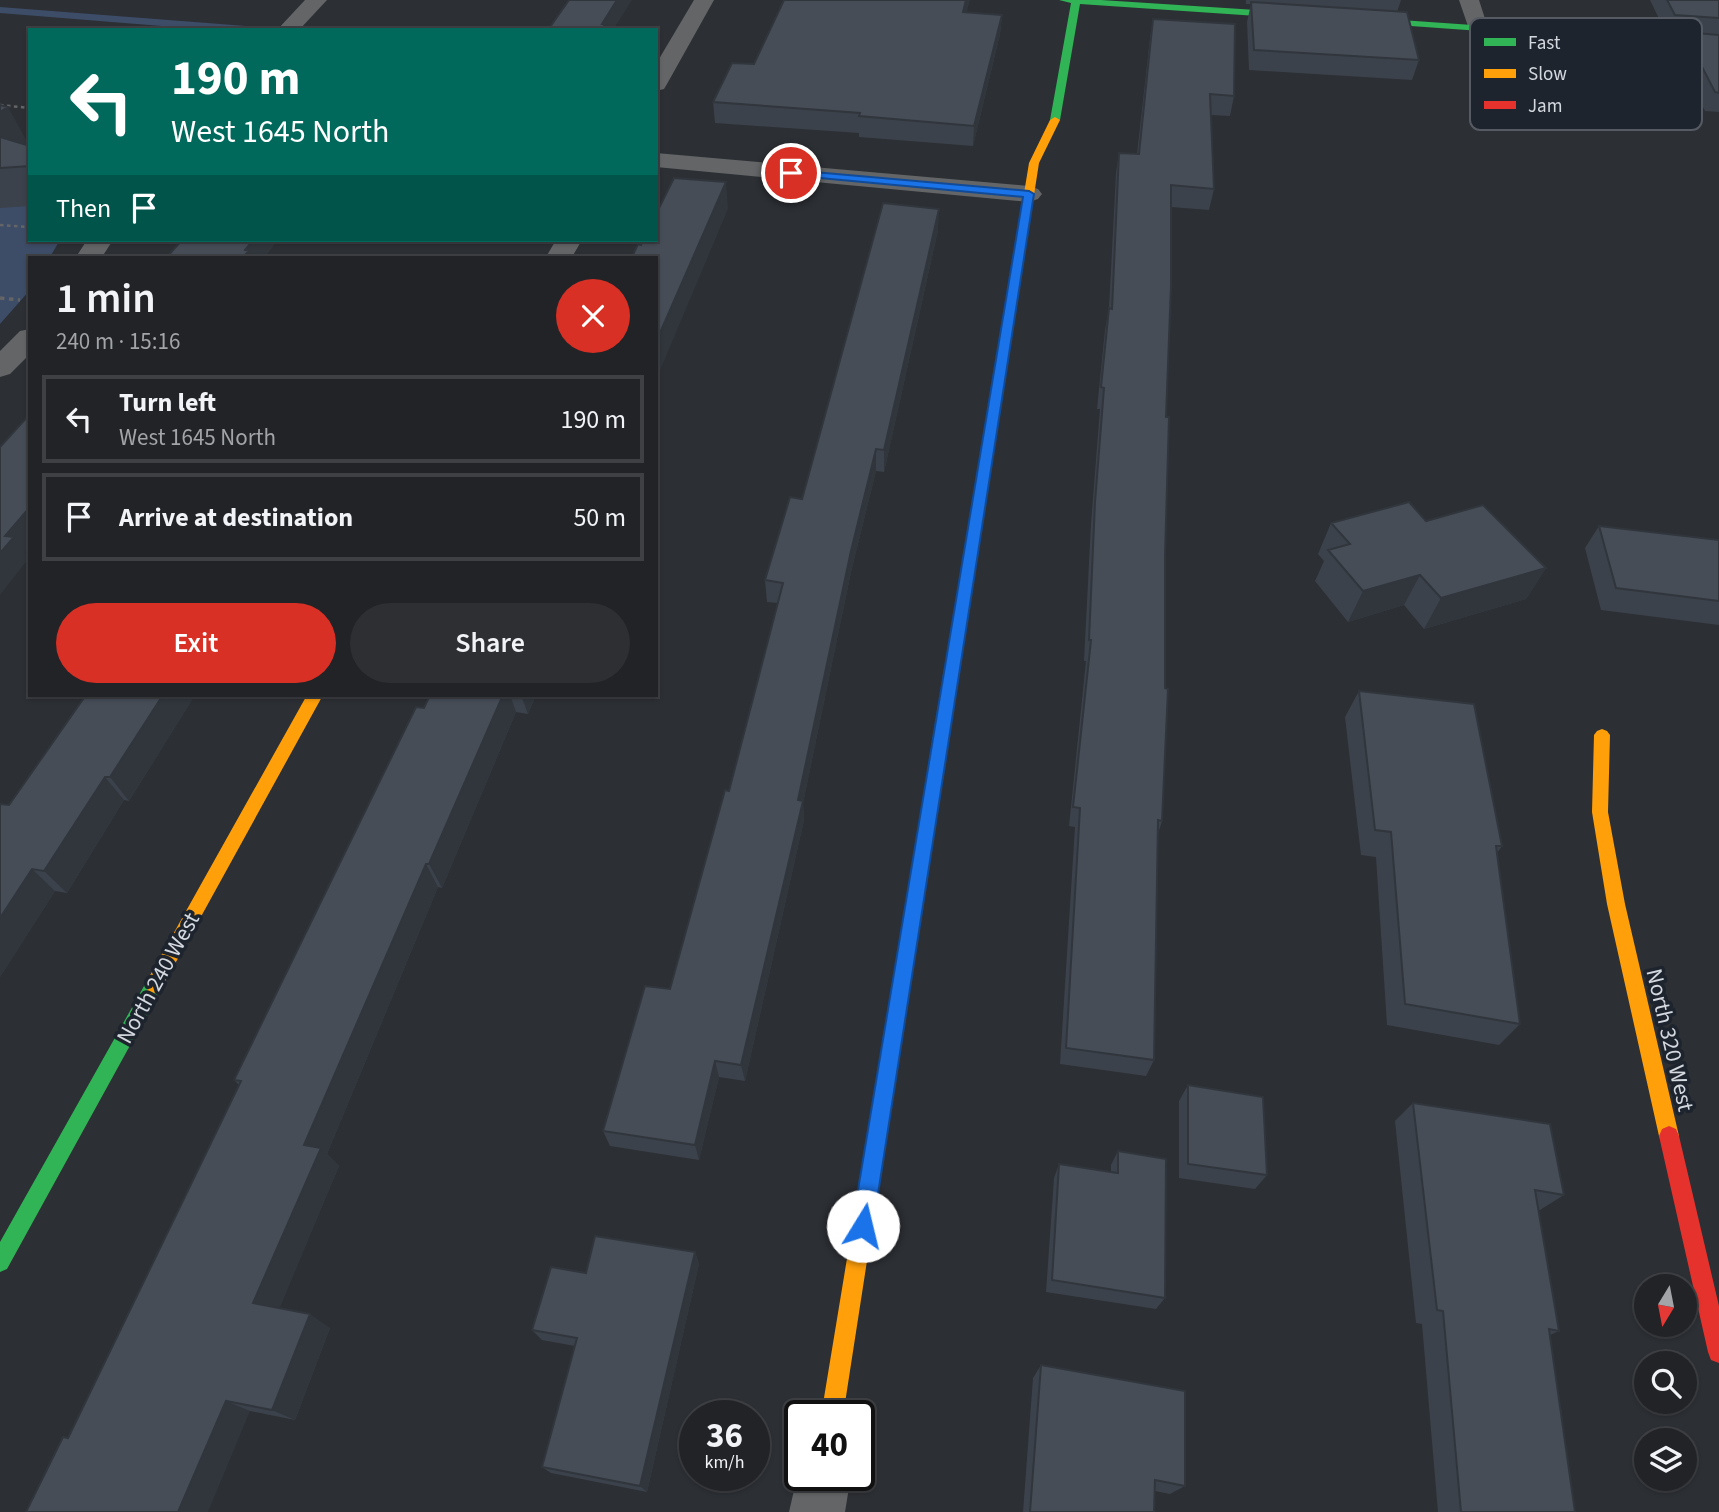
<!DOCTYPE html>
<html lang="en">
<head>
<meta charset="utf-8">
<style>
	body { margin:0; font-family:"Source Sans 3",sans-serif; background:#2d2f33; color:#f1f3f6; height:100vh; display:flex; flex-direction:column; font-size:26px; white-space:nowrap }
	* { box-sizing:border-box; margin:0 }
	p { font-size:23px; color:#a2a4a7 }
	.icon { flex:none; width:38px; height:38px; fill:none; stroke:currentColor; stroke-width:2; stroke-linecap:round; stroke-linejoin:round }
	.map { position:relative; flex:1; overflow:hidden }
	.details { position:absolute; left:28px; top:256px; width:630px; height:441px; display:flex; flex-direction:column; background:#212327; border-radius:0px; box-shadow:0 2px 5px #0004,0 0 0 2px #3e4044 }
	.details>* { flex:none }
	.guide { position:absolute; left:28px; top:28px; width:630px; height:214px; border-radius:0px; box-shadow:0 2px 5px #0004,0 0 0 2px #3e4044; background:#00695c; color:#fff; overflow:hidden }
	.needle { width:46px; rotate:190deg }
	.controls { position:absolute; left:1634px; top:1274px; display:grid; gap:14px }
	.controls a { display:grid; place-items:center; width:63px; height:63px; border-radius:50%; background:#212327; box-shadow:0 2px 5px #0004,0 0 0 2px #3e4044; font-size:35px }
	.speed { position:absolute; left:679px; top:1400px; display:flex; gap:14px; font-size:35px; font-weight:700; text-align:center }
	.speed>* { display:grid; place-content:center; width:91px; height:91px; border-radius:50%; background:#212327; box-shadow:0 2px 5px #0004,0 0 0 2px #3e4044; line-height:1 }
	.speed small { font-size:18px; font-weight:400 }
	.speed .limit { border:4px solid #111; border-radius:10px; background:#fff; color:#111 }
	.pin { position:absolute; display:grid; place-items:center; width:60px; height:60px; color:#fff; margin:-30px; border:4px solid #fff; border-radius:50%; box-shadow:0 2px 7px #0007 }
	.me { position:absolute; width:77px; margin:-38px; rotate:9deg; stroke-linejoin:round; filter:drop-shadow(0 0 5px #0008) }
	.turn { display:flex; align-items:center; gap:24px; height:147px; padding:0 28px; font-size:32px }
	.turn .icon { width:91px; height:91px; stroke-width:2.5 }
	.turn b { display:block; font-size:49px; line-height:60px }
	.then { display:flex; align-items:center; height:66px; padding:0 28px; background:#0003; gap:14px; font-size:26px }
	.round { display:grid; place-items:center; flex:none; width:74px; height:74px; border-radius:37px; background:#2d2f33 }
	.headline { display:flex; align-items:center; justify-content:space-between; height:119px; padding:0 28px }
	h1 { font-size:42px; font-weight:600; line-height:52px }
	.button { display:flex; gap:14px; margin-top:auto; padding:14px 28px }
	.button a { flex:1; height:80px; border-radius:42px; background:#d93025; color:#fff; font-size:28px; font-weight:600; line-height:80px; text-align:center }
	.button a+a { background:#2d2f33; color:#f1f3f6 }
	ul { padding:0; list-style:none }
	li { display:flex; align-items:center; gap:21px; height:88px; margin:0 14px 10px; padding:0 14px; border:4px solid #3e4044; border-radius:0px }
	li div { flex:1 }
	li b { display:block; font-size:26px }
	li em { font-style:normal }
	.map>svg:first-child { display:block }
	.green { fill:#3d4c67 }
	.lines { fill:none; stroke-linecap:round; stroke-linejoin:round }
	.path-far1 { stroke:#636567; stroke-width:2.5; stroke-dasharray:3.5 3.5; stroke-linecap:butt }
	.path { stroke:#636567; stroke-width:3.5; stroke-dasharray:4.5 4.5; stroke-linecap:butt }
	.street { fill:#636566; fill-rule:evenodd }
	.fast { fill:#30b455; fill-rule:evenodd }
	.slow { fill:#ff9f0a; fill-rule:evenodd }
	.jam { fill:#e5322d; fill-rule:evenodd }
	.wall { fill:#3c424b }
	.shaded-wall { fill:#31363d }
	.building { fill:#464d57; stroke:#31363d; stroke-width:2 }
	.route { fill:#1a73e8; stroke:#114b97; stroke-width:2 }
	.labels { text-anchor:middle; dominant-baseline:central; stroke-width:7; stroke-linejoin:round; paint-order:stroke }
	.street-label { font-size:23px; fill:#d4d8df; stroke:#1e242e }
	.key { fill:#1e242e; stroke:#555a63; stroke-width:2 }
	.key-label { font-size:19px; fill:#d4d8df }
</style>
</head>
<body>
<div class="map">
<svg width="1719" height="1512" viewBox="0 0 1719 1512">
	<rect width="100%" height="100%" fill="#2c2f34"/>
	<path class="green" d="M0,7L260,27L257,30H211L0,13Z
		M30,188V240H60L50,257H30V290L0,324V208Z"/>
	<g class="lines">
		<path class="path-far1" d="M0,105L30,108
			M0,225L30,227"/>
		<path class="path" d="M0,298L20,300"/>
		<path class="street" d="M305,0H327L299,30H277Z
			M694,0H714L667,84L664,89L656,91V64Z
			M1459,0H1479L1488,28L1484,32H1470Z
			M656,153L1029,186L1038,189L1042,194L1038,199L1029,202L656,167Z
			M87,240H113L102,257H76Z
			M556,240H582L572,257H546Z
			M30,329V354L10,374L0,377V351L20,331Z
			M800,1464V1475H851L845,1512H789Z"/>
		<path class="fast" d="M1059,0H1101L1302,13L1306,16L1302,19L1080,4L1060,120L1055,123L1050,120L1071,3Z
			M1358,17L1719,42V48L1355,22V18Z
			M946,700L954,706L904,1022L901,1028L895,1031L889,1028L886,1022L938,706Z
			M154,977L160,979L163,985L160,991L7,1269L0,1272V1242L148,979Z"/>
		<path class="slow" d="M1055,117L1060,120L1039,163L1001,406L995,410L989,406L1029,163L1050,120Z
			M307,695H323L160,991L154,993L148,991L145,985L148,979Z
			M1602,729L1607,731L1610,735L1608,812L1625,904L1679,1136L1676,1143L1669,1146L1662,1143L1659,1136L1607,904L1592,812L1594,735L1597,731Z
			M895,1013L901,1016L904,1022L843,1416H821L886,1022L889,1016Z"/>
		<path class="jam" d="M995,402L1001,406L954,706L946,712L938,706L989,406Z
			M1669,1126L1676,1129L1679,1136L1719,1306V1363L1711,1360L1708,1352L1659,1136L1662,1129Z"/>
	</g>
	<path class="wall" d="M1246,0H1401L1397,12L1419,60L1412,80L1249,70L1247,22L1251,4H1246Z
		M1650,0H1719V112L1705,111L1675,51L1683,34L1666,33Z
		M967,12L1002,15L1000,34L973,146L859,137V133L715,123L713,102L754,64Z
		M1153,19L1234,96L1230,116L1211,115L1214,189L1209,210L1171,207L1166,417L1162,821L1158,834L1154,1060L1146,1076L1060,1064L1075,827L1069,826L1086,661H1084L1091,524L1100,409H1097L1105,330L1109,309L1116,173L1119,153L1137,154L1150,38Z
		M0,105L30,146V206L0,208Z
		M938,230L884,472L876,471L851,572L803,803L804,820L745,1081L719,1077L699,1160L610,1146L603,1131L670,989L729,791L778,603L767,602L765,580L802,499Z
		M1426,521L1546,568L1526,599L1424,629L1404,605L1348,622L1315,581L1324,561L1318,554L1331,523Z
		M1599,526L1719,540V625L1601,610L1585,548Z
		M1359,691L1502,846L1497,853L1520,1024L1499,1045L1387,1025L1376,857L1361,855L1345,717Z
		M86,695H195L129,801L124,800L67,893L55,891L0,977L9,805Z
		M430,695H536L528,714L516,712L442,888L438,887L327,1154L339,1166L279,1308L330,1328L295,1420L250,1411L68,1438L239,1085L234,1080Z
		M1188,1085L1267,1175L1255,1189L1179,1178V1101Z
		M1413,1103L1564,1195L1540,1210H1539L1559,1331L1550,1335L1575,1512H1438L1422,1324L1416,1323L1395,1121Z
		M1118,1151L1165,1298L1156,1309L1046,1292L1054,1178L1059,1164L1111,1172V1165Z
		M695,1252L699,1264L647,1492L551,1473L542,1467L575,1346L542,1340L532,1330L586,1273Z
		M1041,1365L1185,1486L1170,1494L1155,1491L1154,1512H1023L1033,1378Z"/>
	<path class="shaded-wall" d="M617,0H632L613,30H601L602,24Z
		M966,0H970L962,31L963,12Z
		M1002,15L1000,34L973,146L974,126Z
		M8,107L29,145L0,162V112Z
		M726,182L728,209L656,380V342Z
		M939,209L938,230L884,472V450Z
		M253,240H278L265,257H243L245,250Z
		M876,449V471L851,572L803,803L804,820L745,1081L741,1065L851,551Z
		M30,507V547L25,552L29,558L0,595V553L5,536Z
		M1546,568L1526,599L1424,629L1441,598Z
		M1420,575L1404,605L1348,622L1363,591Z
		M163,695H195L129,801L110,777Z
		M503,695H510L516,712L442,888L429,864Z
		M521,695H536L528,714Z
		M105,777L124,800L67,893L44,871Z
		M426,864L438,887L327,1154L339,1166L276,1317L253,1303L304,1145Z
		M32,869L55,891L0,977V918Z
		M715,1061L719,1077L699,1160L695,1145Z
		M695,1252L699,1264L647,1492L640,1486Z
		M310,1314L330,1328L295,1420L272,1410Z
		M226,1401L250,1411L208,1512H178Z"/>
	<path class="building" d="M569,0H617L602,24H605L601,30H548Z
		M784,0H966L963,12L1002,15L974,126L859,116L860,113L713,102L732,63L754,64Z
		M1667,0H1719V18L1675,15Z
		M1251,2L1407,12L1419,60L1254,50Z
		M1153,19L1235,24L1234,96L1210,94L1214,189L1171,185V285L1166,417H1169L1165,556V688L1168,689L1162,821L1158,820L1154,1060L1066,1048L1080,808L1073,807L1091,640H1089L1095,502L1104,388L1101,387L1109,308L1112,309L1119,153L1139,154Z
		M1684,32L1719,35V93L1715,92Z
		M0,105L8,107L0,112Z
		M0,137L30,146V166L0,168Z
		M674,178L726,182L656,342V257H632L638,244L641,245L643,240H656V214Z
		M883,203L939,209L884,450L876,449L851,551L798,800L803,801L741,1065L715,1061L695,1145L603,1131L645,986L670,989L725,790L729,791L783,583L765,580L790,497L802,499Z
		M182,240H253L245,250L249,251L243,257H167Z
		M30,414V507L5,536L14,537L0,553V447Z
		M1409,502L1426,521L1483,505L1546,568L1441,598L1420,575L1363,591L1328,550L1350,544L1331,523Z
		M1599,526L1719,540V601L1616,588Z
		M1359,691L1474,704L1502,846H1496L1520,1024L1405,1004L1391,832L1375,830Z
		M86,695H163L110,777H105L44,871L32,869L0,918V804L9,805Z
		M430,695H503L429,864H426L304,1145L321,1148L253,1303L310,1314L272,1410L226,1401L178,1512H26L63,1437L68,1438L241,1081L234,1080L416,707L424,708Z
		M1188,1085L1263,1097L1267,1175L1188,1164Z
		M1413,1103L1550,1124L1564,1195L1535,1190L1559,1331L1549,1329L1575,1512H1461L1443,1311L1437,1310Z
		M1118,1151L1166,1159L1165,1298L1052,1280L1059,1164L1118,1173Z
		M595,1236L695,1252L640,1486L542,1467L577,1338L532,1330L551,1267L586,1273Z
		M1041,1365L1185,1391V1486L1155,1480L1154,1512H1030Z"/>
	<path class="route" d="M791,170L1029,191L1034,194L873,1226L870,1234L863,1237L855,1234L852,1226L1023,197L788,175L786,173Z"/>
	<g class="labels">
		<g class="street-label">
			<text transform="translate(158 978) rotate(-61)">North 240 West</text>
			<text transform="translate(1670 1040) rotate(77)">North 320 West</text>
		</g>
	</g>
	<rect x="1470" y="18" width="232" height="112" rx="10" class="key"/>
	<rect x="1484" y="38" width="32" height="8" fill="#30b455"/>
	<rect x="1484" y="69" width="32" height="9" fill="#ff9f0a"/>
	<rect x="1484" y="101" width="32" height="8" fill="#e5322d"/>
	<g class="key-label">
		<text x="1528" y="49">Fast</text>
		<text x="1528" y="80">Slow</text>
		<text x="1528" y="112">Jam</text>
	</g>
</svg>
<div class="controls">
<a><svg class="needle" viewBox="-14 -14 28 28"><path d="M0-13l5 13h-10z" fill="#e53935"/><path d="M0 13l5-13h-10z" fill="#a2a4a7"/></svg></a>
<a><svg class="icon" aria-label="search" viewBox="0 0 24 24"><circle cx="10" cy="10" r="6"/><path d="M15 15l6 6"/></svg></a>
<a><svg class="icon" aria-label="layers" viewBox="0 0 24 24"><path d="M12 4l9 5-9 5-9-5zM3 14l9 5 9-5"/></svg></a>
</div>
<div class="speed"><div>36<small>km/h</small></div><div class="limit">40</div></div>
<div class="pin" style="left:791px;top:173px;background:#d93025"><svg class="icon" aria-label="arrive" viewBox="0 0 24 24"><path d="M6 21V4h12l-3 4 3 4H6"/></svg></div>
<svg class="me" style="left:863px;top:1226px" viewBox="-20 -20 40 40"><circle r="19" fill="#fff"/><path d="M0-13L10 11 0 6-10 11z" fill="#1a73e8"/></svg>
<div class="guide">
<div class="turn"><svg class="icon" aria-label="left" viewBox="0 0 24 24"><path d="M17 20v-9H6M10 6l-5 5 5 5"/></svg><div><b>190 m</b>West 1645 North</div></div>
<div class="then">Then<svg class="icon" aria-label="arrive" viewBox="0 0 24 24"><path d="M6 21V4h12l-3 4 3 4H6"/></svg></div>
</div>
<section class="details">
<div class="headline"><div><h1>1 min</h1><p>240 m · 15:16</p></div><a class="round" style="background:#d93025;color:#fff"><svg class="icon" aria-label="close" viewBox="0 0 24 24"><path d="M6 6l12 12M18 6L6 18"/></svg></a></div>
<ul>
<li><svg class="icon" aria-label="left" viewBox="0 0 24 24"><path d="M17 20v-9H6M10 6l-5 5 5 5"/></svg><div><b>Turn left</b><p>West 1645 North</p></div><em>190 m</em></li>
<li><svg class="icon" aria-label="arrive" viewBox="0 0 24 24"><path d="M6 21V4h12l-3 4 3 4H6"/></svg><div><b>Arrive at destination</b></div><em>50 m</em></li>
</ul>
<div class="button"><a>Exit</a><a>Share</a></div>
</section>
</div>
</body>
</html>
